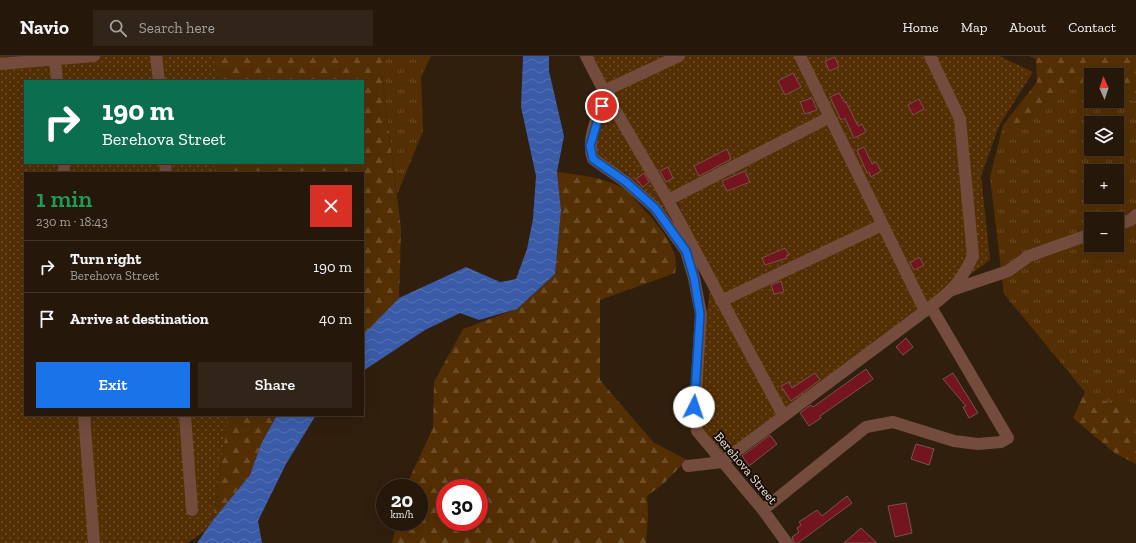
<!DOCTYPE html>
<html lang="en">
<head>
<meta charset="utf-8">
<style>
	body { margin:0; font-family:"Zilla Slab",serif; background:#312418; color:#f1f3f6; height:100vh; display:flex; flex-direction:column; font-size:15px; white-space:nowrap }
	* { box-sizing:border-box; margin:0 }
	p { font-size:13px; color:#a39f9c }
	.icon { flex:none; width:22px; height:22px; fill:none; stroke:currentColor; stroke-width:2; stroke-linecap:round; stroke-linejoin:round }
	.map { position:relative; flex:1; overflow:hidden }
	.details { position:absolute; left:24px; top:116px; width:340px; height:244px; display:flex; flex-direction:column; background:#25170a; border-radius:0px; box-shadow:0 4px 16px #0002,0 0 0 1px #42362b }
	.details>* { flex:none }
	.banner { position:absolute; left:24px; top:24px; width:340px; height:84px; border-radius:0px; box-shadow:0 4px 16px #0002,0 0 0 1px #42362b; background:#0b6e4f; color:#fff; overflow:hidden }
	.needle { width:26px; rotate:357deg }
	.fabs { position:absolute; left:1084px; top:12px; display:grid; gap:8px }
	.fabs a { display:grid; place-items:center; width:40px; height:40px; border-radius:0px; background:#25170a; box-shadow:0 4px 16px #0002,0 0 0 1px #42362b; font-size:20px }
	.speed { position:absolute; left:376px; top:423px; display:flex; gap:8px; font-size:20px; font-weight:700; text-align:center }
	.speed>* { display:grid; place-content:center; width:52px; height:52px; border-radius:50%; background:#25170a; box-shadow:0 4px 16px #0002,0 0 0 1px #42362b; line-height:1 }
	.speed small { font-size:10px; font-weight:400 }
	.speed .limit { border:6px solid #d22; background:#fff; color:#111 }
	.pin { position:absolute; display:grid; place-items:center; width:34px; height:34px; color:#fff; margin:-17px; border:2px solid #fff; border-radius:50%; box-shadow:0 1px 4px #0007 }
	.me { position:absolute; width:44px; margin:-22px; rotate:4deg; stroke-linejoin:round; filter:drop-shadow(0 0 3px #0008) }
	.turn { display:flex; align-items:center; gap:14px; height:84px; padding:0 12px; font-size:18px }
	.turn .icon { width:52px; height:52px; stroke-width:2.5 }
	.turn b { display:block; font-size:28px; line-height:34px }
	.round { display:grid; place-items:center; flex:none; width:42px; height:42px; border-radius:0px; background:#312418 }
	.headline { display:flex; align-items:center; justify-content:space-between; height:68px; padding:0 12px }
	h1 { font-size:24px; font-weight:600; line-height:30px; color:#1e9e55 }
	.button { display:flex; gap:8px; margin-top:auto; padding:8px 12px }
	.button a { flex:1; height:46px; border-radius:0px; background:#1a73e8; color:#fff; font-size:16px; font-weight:600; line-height:46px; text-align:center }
	.button a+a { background:#312418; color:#f1f3f6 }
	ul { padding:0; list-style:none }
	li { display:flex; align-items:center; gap:12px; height:52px; padding:0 12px; border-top:1px solid #42362b }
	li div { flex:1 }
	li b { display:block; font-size:15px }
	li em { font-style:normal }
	header { display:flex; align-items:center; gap:24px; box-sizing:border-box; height:56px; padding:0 20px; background:#25170a; border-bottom:1px solid #42362b }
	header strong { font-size:19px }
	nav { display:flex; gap:22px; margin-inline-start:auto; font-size:14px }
	.search { width:280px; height:36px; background:#312418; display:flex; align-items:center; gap:10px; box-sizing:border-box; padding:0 14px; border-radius:0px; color:#a39f9c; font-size:15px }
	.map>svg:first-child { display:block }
	.grass { fill:url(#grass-tufts); fill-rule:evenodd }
	.forest { fill:url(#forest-firs); fill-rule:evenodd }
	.garden { fill:url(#garden-dots) }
	.water { fill:url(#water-waves) }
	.building { fill:#74141d; stroke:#735452 }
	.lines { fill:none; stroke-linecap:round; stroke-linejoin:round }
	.minor { stroke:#734c3d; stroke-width:12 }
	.route-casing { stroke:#114b97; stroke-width:10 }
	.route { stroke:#1a73e8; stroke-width:7 }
	.labels { text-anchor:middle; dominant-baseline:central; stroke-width:3.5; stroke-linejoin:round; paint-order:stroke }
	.street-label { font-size:13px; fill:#ecdfd4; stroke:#130b04 }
</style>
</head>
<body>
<header>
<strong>Navio</strong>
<div class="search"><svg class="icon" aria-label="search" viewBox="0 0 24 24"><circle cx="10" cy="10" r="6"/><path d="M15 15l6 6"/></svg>Search here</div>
<nav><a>Home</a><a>Map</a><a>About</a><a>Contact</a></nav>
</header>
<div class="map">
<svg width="1136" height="487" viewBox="0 0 1136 487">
	<defs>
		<pattern id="grass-tufts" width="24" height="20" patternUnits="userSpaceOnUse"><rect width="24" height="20" fill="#542f04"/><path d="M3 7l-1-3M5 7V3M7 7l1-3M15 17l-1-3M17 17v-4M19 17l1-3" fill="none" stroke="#6d4d28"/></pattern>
		<pattern id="forest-firs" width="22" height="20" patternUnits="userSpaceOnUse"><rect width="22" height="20" fill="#542f04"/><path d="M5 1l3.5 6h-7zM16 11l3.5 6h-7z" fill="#6d4d28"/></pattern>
		<pattern id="garden-dots" width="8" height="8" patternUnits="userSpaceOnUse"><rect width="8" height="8" fill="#542f04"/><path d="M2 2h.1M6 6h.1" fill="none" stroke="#6d4d28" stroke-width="1.8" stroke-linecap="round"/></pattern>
		<pattern id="water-waves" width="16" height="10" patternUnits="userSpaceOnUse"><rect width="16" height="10" fill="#3a5ba7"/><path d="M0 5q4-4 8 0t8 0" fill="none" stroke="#5772b2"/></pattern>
	</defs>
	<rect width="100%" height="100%" fill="#311f0d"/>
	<path class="grass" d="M385,0H431L421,21L423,75L397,139L382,19Z
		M1069,25L1091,31V45H1117V39L1136,45V359L1085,336L1004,238L990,121L1003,69L1013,72ZM1091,67H1117V93H1091ZM1091,115H1117V141H1091ZM1091,163H1117V189H1091Z"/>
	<path class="forest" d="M213,0H385L382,20L401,173L399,242L363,279V117H215L214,107H363V25H217L218,19Z
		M1029,0H1136V45L1117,39V19H1091V31L1069,25L1013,72L1003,69L1037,26L1036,3Z
		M557,116C579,119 605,121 625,133C631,136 635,144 640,149C655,166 681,191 675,217L600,244V324L653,386L687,404L663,428L647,440L648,459L646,487H392L397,466H419V432H405L433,372L434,326L463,273L517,253L555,218L561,154ZM445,432H479V466H445Z
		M1085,336L1136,359V408L1116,398L1073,362Z
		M228,359H277L261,388L250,419L213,464Z"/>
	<path class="garden" d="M0,0H213L218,19L217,25H25V107H214L215,117H25V359H228L213,464L205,475L187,487H0Z
		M588,0H999L1033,16L999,70L981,120L990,204L721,402L698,374L703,285L712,219L692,180L673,136L674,166L658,147L626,117L611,111L597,101L594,80L604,50Z"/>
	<path class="water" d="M523,0H549V15L564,80L557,116L561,154L555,218L517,253L479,264L460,257L425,274L363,315V279L399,242L466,211L500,226L516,223L527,193L533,163L536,120L521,51Z
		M277,359H316L286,408L258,465L262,487H197L213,464L250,419L261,388Z"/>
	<path class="building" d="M835,1L839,11L829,15L825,5Z
		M793,17L801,31L785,39L778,25Z
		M839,37L845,47L846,46L858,70L862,68L866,76L854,82L845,62L841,64L830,41Z
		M812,42L817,54L805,58L800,46Z
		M919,43L924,53L913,59L908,49Z
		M864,91L872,108L876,106L881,115L871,121L869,116L867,117L857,94Z
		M727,93L731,103L699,120L694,110Z
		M668,111L673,122L666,126L660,115Z
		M745,115L750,126L727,135L722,125Z
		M644,117L649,126L643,131L636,123Z
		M785,192L789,199L786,200L787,202L765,209L762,202Z
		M919,201L924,209L914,214L910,207Z
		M781,225L784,236L774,238L771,229Z
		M906,282L913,291L903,299L896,291Z
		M866,313L873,323L820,360L821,362L809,370L800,357L811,349L813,351Z
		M815,317L820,324L791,345L781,330L789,326L792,332Z
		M953,317L978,357L969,362L963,351L966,350L943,323Z
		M770,379L777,388L749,410L742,400Z
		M916,388L934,393L929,409L911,403Z
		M847,440L852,447L798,487H794L792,481L799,476L797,472L801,469L799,466L817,454L822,460Z
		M906,447L912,477L895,481L888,450Z
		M861,472L877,487H844Z"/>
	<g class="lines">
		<path class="minor" d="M156,0L159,25
			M586,0L604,35L668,144L783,359
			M679,0L604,35C601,56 585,82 593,103L626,126L655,152L686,195L694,222L701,258L695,351L697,375L763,454L787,487
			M800,0L925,255
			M55,4L57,25
			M0,8L94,0
			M64,107V117
			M165,107L166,117
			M668,144L830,61
			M1117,169L1131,164L1136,159
			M952,234L1008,215L1029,200L1091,178
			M721,245L882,169
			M84,359L94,487
			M185,359L192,454
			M688,410L722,406L925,255C950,236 959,230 973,200L960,63L930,0
			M763,454L866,371L893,366L954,385L978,388L1001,386L1008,382L931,251"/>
	</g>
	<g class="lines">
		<g class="route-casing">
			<path id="route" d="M602,50L590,90L593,103L626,126L655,152L686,195L694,222L700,258L694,351"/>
		</g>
		<use href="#route" class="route"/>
	</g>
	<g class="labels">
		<g class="street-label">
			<text transform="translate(746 412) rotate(50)">Berehova Street</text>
		</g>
	</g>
</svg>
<div class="fabs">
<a><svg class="needle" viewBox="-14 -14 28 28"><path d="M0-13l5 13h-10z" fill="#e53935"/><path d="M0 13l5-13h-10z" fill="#a39f9c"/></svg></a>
<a><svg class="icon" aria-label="layers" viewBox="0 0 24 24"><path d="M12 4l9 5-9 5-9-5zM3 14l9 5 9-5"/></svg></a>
<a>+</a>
<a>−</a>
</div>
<div class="speed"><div>20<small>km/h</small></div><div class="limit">30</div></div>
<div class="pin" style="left:602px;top:50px;background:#d93025"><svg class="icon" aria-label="arrive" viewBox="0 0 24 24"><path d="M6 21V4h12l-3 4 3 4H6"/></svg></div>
<svg class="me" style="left:694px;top:351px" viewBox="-20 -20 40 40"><circle r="19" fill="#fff"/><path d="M0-13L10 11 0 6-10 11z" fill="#1a73e8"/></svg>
<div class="banner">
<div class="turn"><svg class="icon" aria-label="right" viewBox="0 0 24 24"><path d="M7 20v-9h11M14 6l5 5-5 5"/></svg><div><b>190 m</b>Berehova Street</div></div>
</div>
<section class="details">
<div class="headline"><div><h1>1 min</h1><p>230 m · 18:43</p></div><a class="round" style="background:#d93025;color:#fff"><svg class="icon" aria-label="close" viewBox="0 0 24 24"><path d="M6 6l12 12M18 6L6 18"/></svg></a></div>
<ul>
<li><svg class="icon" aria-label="right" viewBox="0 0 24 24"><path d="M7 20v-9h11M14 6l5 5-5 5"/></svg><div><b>Turn right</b><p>Berehova Street</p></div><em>190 m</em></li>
<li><svg class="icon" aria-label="arrive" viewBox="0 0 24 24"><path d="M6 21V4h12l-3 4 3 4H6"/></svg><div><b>Arrive at destination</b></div><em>40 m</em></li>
</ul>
<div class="button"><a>Exit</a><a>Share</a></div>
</section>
</div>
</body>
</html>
